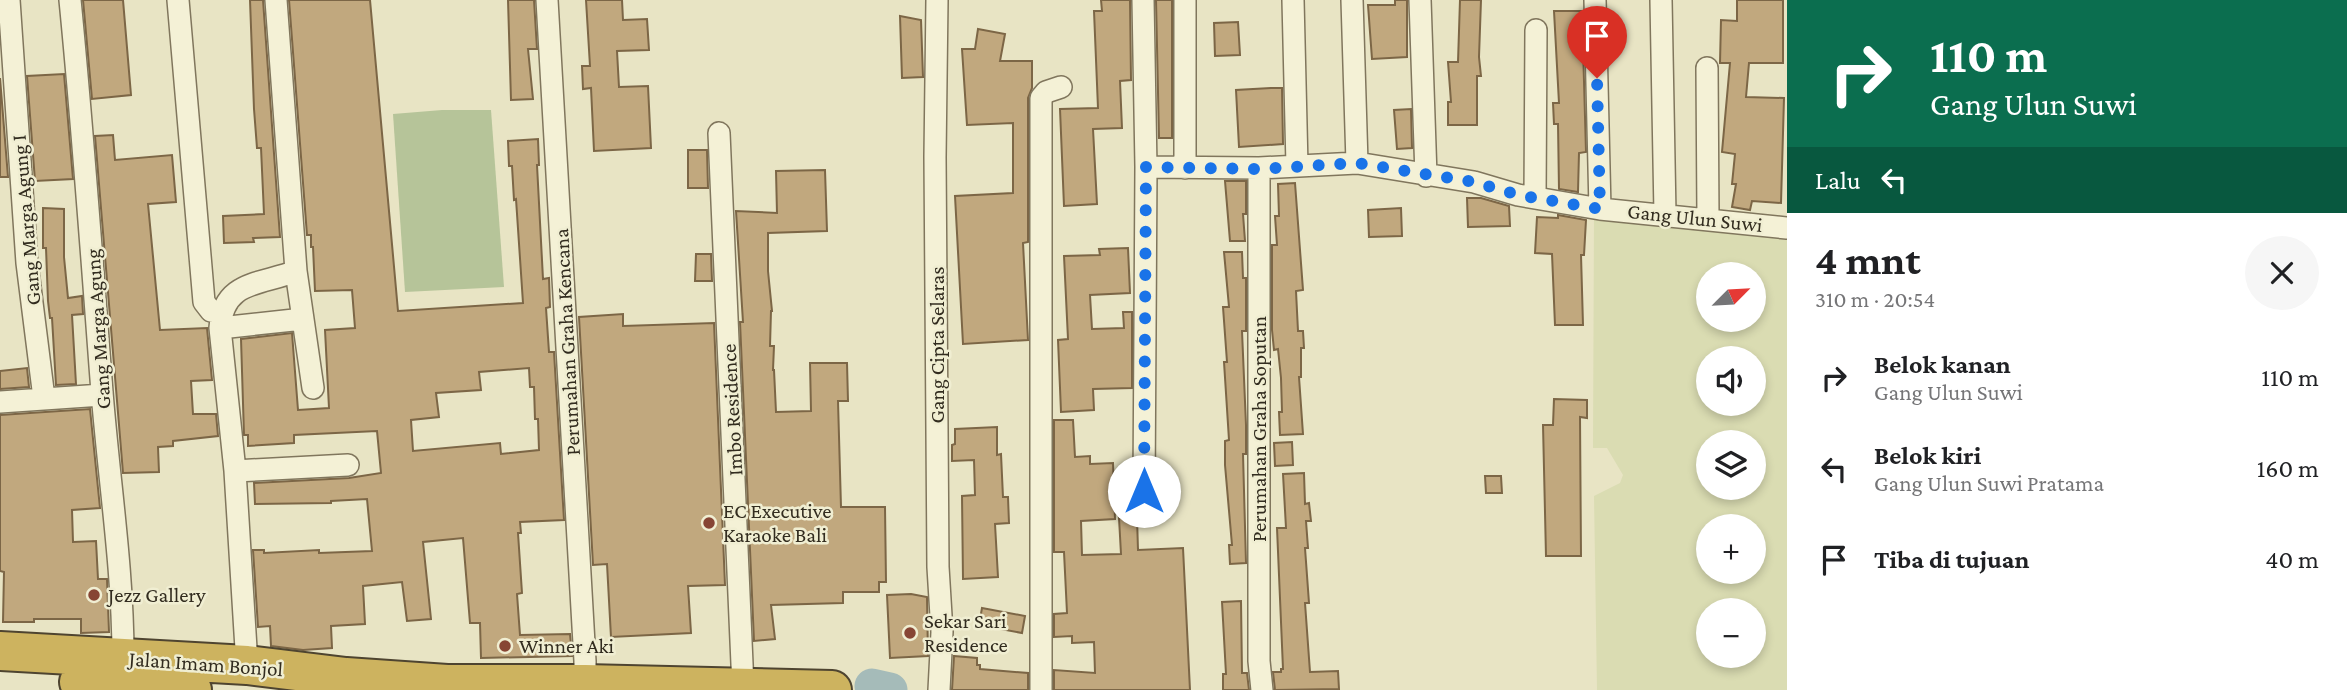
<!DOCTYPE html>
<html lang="id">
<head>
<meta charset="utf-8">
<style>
	body { margin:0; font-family:"Crimson Pro",serif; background:#f6f6f6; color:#202124; height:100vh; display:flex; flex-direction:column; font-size:26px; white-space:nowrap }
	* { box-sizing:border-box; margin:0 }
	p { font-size:23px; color:#757577 }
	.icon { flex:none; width:38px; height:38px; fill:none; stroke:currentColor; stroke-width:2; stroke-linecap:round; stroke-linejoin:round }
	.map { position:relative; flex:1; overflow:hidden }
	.details { display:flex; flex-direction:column; background:#fff; width:560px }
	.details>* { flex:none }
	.banner { background:#0b6e4f; color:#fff; overflow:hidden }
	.needle { width:46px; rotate:66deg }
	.buttons { position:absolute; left:1696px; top:262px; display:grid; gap:14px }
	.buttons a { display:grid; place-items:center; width:70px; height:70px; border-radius:50%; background:#fff; box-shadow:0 4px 10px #0003; font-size:35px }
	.pin { position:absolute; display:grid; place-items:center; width:60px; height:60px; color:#fff; margin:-72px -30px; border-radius:50% 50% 50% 0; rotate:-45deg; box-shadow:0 0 7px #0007 }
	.pin .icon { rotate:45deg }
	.me { position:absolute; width:77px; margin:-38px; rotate:0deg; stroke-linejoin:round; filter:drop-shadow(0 0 5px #0008) }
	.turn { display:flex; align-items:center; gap:24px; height:147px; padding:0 28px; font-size:32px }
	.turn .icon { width:91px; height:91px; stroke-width:2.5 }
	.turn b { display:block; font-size:49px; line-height:60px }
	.then { display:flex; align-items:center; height:66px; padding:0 28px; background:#0003; gap:14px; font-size:26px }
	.round { display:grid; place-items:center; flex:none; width:74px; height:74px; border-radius:37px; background:#f6f6f6 }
	.summary { display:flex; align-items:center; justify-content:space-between; height:119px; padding:0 28px }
	h1 { font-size:42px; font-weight:700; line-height:52px }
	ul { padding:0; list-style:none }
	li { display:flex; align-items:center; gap:21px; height:91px; padding:0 28px }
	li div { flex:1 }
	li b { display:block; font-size:26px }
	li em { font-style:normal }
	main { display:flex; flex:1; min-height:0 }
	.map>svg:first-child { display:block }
	.farmland { fill:#dadcb2; fill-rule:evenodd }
	.green { fill:#b6c499 }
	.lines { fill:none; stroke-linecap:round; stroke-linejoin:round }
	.river { stroke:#a5bbb9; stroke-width:35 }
	.building { fill:#c1a87e; stroke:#7c6646; stroke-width:2; fill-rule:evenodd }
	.street-casing { stroke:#80765d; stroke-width:24 }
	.highway-casing { stroke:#4e4430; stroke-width:42 }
	.street { stroke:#f4f1d6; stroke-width:21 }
	.highway { stroke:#cdb35f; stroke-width:38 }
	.route { stroke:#1a73e8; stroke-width:12; stroke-dasharray:0 21.6 }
	.poi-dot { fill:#874534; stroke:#f0eed2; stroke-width:2.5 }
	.labels { text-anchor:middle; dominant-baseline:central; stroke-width:5; stroke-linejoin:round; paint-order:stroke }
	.street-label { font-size:21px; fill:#322c1f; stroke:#f0eed2 }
	.poi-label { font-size:21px; fill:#322c1f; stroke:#f0eed2; text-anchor:start }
</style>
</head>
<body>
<main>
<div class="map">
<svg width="1787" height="690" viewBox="0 0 1787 690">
	<rect width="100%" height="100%" fill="#e8e4c4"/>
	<path class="farmland" d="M1594,215L1787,237V690H1597L1594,496L1620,483L1623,475L1607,448H1593ZM1708,275H1754V320H1708ZM1708,359H1754V404H1708ZM1708,443H1754V488H1708ZM1708,527H1754V572H1708ZM1708,611H1754V656H1708Z"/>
	<path class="green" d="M442,110H491L504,287L405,292L393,114Z"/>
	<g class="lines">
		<path class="river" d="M872,686L890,690"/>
	</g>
	<path class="building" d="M83,0H123L131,95L92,99Z
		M250,0H263L280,237L253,238L254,242L224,243L223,216L264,214L261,148H257L254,109Z
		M289,0H370L398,311L523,303L516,199L514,200L512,166H509L508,141L538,139L539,165H537L543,279L549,278L550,307L546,308L549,352H554L564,520L520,522L521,533H518L522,593L517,594L520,635L570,634L572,656L481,658L480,623H470L463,538L423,542L431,619L407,621L402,582L363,586L365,624L331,626L332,648L303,650L271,646L270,626L258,627L253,550H264V553L319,550V553L372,551L367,499L331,501V503L255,504L254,483L349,478L381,473L377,431L294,435V443L248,446V435H244L241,339L292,333L298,410L329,408L325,330L355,328L352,290L315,291L313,247H311V235H307ZM529,368L530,387H534L535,419H538L539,450L501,454L500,443L413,451L411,420L439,417L436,393L481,390L479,372Z
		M508,0H534L537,49H528L533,99L511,100Z
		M586,0H622L623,20L647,19L649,50L617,51L619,87L648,86L651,148L594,151L591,88L583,89L582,66H590Z
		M1101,0H1130L1131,80L1120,81L1122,128L1093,129L1097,204L1064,206L1060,109L1098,108L1094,11H1102Z
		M1156,0H1172V138H1159Z
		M1395,0H1407V57L1372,59L1368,5H1395Z
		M1460,0H1481L1479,57L1481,76H1477V125H1448V102H1451L1448,62H1458Z
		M1737,0H1783V63H1749L1746,97L1784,98L1781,203L1752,201L1750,210L1732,207L1736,184H1732L1735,154L1722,152L1730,63H1720L1721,20L1737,21Z
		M1554,11H1582L1586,152L1579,153L1578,192L1559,189L1558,124H1554L1553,103H1559Z
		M900,16L921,20L923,77L902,78Z
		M1238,22L1240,55L1215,56L1214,23Z
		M978,29L1005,34L1000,61H1032V88L1028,98V242L1023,243L1028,340L963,344L955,196L1013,193V123L967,125L962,49H975Z
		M64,74L73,179L35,181L27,76Z
		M0,78L8,177H0Z
		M1271,88H1282L1283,144L1239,147L1236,90Z
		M1411,109L1412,148L1397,149L1394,110Z
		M113,135L115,160L172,155L176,202L148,204L160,330L207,328L212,380L191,381L193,414H216L218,436L173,441V446L158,447L159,472L123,473L95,136Z
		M688,150H707L708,188H688Z
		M825,170L827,231L768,233V271L772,311H771L770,346H774L773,370H774L776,412L811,411L810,363H847L848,401H838L841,507H885L886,582H879V592H843V603L771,605L775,639L754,641L740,322H743L736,211L777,213L776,171Z
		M1225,181H1246V214H1243L1245,241H1230Z
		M1295,183L1303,290L1296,291L1298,331H1303L1304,348H1301V377H1299L1303,434L1280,435L1279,412H1282L1281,378L1278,349L1274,350L1272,330V245H1277L1275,216H1279L1278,184Z
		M1467,198H1481L1509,206L1510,226L1468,227Z
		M43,208L64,209V257L68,298L82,296L83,314L72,315L76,384L56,385L52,318H50L48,301L46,248H43Z
		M1401,208L1402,236L1369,237L1368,210Z
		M1558,215L1586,220L1584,255H1581L1583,325H1555L1552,254L1535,253L1537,217L1558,218Z
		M1128,248L1130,293L1090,295L1092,329L1124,328L1123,312H1132V388L1093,389L1094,410L1061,412L1058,340L1068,339L1064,256L1100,255L1099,249Z
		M1224,252H1242L1243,278H1246V331H1242L1246,425V454H1243L1246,563L1230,564L1229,545H1232L1225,465V441L1229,440L1224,362H1227L1223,307H1229Z
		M696,254H711L712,281H695Z
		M623,314V326L714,323L725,585L688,586L691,633L611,637L607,564L593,565L579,317Z
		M27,368L29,387L0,389V371Z
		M1554,399L1587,400V418L1580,417L1581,556H1546L1543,425H1553Z
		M90,409L100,508L72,510L73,542L96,541L98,579H107L109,632L81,633V619H34V622H3L4,572L0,571V415Z
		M1054,420H1073L1075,457L1090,456V464L1113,463L1115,519L1081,521L1082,555L1121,554L1119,518L1137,517L1138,550L1183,548L1190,690H1054V670L1095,673L1094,642L1072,643V636L1054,637V614L1067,613L1064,552H1054Z
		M997,427V455L1001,454L1003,497H1008L1009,523L995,524L998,577L963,579L962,496L975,495L974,460L952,461V445L955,444V429Z
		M1292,442L1293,465L1275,466L1274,443Z
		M1304,473L1305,504L1309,503L1311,521H1306L1308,548H1305L1309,603H1305L1310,672L1338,671L1339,689L1275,690L1273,672H1281V669H1283L1277,528H1286L1283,474Z
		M1485,476H1501L1502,493H1486Z
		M911,594L927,597L928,656L890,658L887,595Z
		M1241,601L1242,673H1247L1249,690H1223V674H1226L1222,602Z
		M982,608L1025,616L1022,633L979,625Z
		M954,656L977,658V665H980V669L1028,673V690H952Z"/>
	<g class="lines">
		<g class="street-casing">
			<path id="street" d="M9,0L27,263L44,398
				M70,0C83,131 92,261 102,392C109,481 123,568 123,657
				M178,0L204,302L211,311L222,312
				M547,0L585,661V684
				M937,0L935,157L938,567L942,632L939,690
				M1143,0L1146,167L1144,490
				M1293,0L1297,166
				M1352,0L1357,163
				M1420,0L1426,176
				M1595,0L1600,209
				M1661,0L1665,214
				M1707,68L1708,219
				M719,133L743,687
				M1146,167L1259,168L1357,163L1474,182L1518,195L1600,209L1787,228
				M1185,168V0
				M1259,168V661L1262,690
				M1535,198L1536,30
				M296,271L313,388
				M220,328L303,319
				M0,402L102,395
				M235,471L348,465
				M247,665L235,471L220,328C223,280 261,285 296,271L276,0
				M1041,690V98L1046,92L1061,87"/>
		</g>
		<g class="highway-casing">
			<path id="highway" d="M0,651L247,665L346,677L447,684H585L832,690
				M79,682L192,690"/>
		</g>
		<use href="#street" class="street"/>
		<use href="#highway" class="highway"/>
	</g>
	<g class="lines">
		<path class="route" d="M1144,491L1146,167L1259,169L1357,163L1474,182L1518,195L1600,209L1597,78"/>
	</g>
	<g class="poi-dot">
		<circle cx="709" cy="523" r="7"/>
		<circle cx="94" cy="595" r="7"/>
		<circle cx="910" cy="633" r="7"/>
		<circle cx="505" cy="646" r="7"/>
	</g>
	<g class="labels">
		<g class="street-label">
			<text transform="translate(1695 218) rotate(6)">Gang Ulun Suwi</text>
			<text transform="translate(26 220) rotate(-95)">Gang Marga Agung I</text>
			<text transform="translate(98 329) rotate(-94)">Gang Marga Agung</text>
			<text transform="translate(567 342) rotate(-93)">Perumahan Graha Kencana</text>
			<text transform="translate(937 345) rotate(-90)">Gang Cipta Selaras</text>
			<text transform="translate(732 410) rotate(-93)">Imbo Residence</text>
			<text transform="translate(1259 429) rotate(-90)">Perumahan Graha Soputan</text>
			<text transform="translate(206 664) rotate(4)">Jalan Imam Bonjol</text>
		</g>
		<g class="poi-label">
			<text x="723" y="511">EC Executive<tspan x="723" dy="24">Karaoke Bali</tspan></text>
			<text x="108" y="595">Jezz Gallery</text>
			<text x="924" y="621">Sekar Sari<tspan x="924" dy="24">Residence</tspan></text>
			<text x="519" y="646">Winner Aki</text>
		</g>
	</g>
</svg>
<div class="buttons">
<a><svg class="needle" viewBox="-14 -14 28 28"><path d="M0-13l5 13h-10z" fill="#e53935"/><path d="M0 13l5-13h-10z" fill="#757577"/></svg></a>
<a><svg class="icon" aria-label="sound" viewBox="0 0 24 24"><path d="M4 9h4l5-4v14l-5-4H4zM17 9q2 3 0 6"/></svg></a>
<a><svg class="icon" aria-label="layers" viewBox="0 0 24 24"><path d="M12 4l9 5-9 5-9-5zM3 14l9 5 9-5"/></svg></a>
<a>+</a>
<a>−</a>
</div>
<div class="pin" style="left:1597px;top:78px;background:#d93025"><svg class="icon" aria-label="arrive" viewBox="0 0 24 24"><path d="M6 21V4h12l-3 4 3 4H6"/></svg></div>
<svg class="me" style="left:1144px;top:491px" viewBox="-20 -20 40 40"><circle r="19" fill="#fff"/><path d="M0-13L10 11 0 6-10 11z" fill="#1a73e8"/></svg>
</div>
<section class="details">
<div class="banner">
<div class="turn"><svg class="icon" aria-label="right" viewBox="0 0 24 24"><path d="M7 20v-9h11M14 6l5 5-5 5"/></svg><div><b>110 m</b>Gang Ulun Suwi</div></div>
<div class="then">Lalu<svg class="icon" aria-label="left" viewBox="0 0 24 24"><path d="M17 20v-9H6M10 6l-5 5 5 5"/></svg></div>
</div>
<div class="summary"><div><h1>4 mnt</h1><p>310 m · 20:54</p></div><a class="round"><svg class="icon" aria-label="close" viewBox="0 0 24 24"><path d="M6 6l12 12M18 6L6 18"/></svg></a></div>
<ul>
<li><svg class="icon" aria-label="right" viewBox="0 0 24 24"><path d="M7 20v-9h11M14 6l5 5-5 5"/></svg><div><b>Belok kanan</b><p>Gang Ulun Suwi</p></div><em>110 m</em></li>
<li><svg class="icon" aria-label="left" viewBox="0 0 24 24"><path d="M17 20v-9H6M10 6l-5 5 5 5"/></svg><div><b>Belok kiri</b><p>Gang Ulun Suwi Pratama</p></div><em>160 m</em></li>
<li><svg class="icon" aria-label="arrive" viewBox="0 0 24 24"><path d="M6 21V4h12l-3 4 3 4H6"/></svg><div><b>Tiba di tujuan</b></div><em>40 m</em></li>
</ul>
</section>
</main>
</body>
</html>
